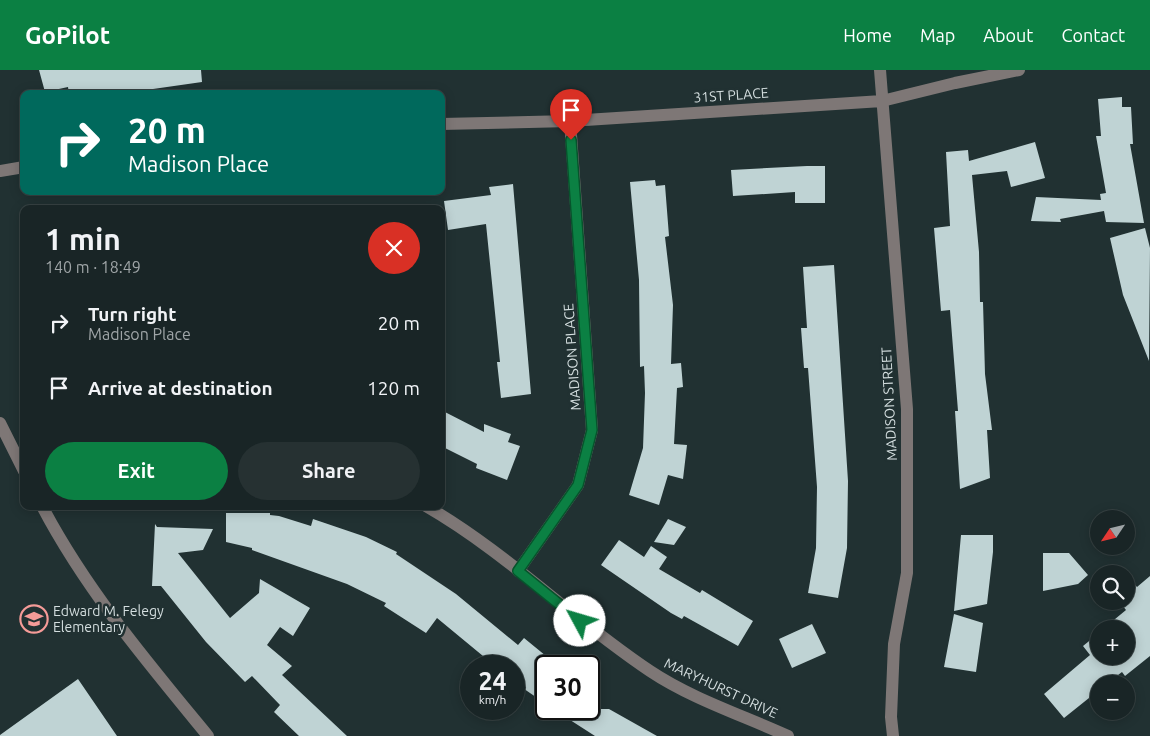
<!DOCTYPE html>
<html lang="en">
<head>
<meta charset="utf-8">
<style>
	body { margin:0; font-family:Ubuntu,sans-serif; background:#263132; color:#f1f3f6; height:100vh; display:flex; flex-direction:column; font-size:19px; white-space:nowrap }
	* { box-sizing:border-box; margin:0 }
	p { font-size:16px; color:#9fa5a7 }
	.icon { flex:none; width:28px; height:28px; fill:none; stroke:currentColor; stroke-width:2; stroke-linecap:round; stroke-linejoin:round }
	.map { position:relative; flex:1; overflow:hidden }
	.details { position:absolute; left:20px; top:135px; width:425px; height:305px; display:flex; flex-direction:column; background:#192526; border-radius:10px; box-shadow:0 2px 12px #0003,0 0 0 1px #374243 }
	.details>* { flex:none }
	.guide { position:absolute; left:20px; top:20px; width:425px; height:105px; border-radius:10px; box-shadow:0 2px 12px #0003,0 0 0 1px #374243; background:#00695c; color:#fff; overflow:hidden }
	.needle { width:32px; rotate:235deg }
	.buttons { position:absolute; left:1090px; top:440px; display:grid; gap:10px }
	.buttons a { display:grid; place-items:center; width:45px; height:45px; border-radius:50%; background:#192526; box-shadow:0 2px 12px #0003,0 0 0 1px #374243; font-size:25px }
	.speed { position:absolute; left:460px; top:585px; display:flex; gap:10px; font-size:25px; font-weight:700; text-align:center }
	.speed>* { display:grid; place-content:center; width:65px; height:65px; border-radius:50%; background:#192526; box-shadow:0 2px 12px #0003,0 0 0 1px #374243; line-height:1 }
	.speed small { font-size:12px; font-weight:400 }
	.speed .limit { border:2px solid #111; border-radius:8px; background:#fff; color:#111 }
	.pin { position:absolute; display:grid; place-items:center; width:42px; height:42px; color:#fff; margin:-51px -21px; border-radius:50% 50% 50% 0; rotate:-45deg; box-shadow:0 0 5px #0007 }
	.pin .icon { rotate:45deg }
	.me { position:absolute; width:55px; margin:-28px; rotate:309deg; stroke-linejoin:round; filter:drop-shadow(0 0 4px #0008) }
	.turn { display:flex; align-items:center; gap:18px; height:105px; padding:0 25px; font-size:22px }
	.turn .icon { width:65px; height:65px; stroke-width:2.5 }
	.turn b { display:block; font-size:35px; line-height:42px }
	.round { display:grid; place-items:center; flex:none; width:52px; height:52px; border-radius:26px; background:#263132 }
	.overview { display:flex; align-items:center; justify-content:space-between; height:85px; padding:0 25px }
	h1 { font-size:30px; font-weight:700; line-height:38px }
	.cta { display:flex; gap:10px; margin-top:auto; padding:10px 25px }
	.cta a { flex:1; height:58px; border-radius:30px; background:#0b8043; color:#fff; font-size:20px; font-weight:700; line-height:58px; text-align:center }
	.cta a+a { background:#263132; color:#f1f3f6 }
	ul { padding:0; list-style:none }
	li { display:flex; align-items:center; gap:15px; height:65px; padding:0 25px }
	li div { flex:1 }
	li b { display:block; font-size:19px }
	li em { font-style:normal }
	header { display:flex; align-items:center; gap:30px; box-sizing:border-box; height:70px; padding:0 25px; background:#0b8043; color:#fff }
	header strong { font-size:24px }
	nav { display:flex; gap:28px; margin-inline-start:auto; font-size:18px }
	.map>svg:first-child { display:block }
	.building { fill:#bfd3d4 }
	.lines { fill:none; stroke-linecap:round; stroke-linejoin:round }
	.minor { stroke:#7e7776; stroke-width:12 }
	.route-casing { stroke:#07532c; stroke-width:12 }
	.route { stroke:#0b8043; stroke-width:9 }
	.labels { text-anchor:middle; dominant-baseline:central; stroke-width:5; stroke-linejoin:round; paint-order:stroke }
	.street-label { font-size:14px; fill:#d4dedf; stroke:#213132 }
	.poi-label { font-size:14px; fill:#d4dedf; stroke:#213132; text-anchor:start }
</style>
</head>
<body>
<header>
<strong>GoPilot</strong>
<nav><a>Home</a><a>Map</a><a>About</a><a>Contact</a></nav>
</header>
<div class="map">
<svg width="1150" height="666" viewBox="0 0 1150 666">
	<rect width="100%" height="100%" fill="#213132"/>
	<path class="building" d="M39,0H201L202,12L118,24H69L68,17L45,22Z
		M1122,27V37H1131L1133,74H1130L1144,153L1106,152L1104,141L1060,149L1061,152L1031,151L1036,127L1101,130L1100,124L1106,123L1096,66H1101L1098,29Z
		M1035,72L1045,108L1011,117L1007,101L972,105L979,182L980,232H983L985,304L992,360H987L990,408L960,419L955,341H958L950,240L941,241L934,158L950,156L946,82L968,80L969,91Z
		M807,96H825V133H795V122L733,126L731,100Z
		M655,110L656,116L665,115L669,166L665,167L673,235L671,294L681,293L683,317L677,318L674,374L687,375L683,409L668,405L659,435L629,425L643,378L645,323L644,296L640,297L639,210L630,112Z
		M513,114L531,324L501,328L497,292H500L486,154L448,160L444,131L491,125L489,117Z
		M1145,158L1150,178L1149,291L1123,225L1110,168Z
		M834,195L848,411L847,478L838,528L808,523L816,478L817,417L808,298H804L801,258H807L803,197Z
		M441,340L484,362V354L511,364L508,372L520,376L507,410L476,398L477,394L441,376Z
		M226,443H270V445L279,446L311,456L313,449L366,467L397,482L396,484L456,524L518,575L524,568L546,586V634L514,612V596H475L483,586L437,548L426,563L384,536L386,533L347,514L252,480V478L226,472Z
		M668,449L686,457L674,475L654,472Z
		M155,454L157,457L213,459L203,480L178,483L230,548L259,523L260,509L310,538L293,566L280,557L267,575L292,596L282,605L347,666H299L274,642L280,635L252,606L245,612L206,572L161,516H152Z
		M961,465H993V482L987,534L954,541Z
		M619,470L644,487L651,476L667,487L659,499L700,523L702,520L753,551L738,576L684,546L682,549L671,543L601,495Z
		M1043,483H1069L1088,505L1078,514L1043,521Z
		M1150,506V586L1125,606L1122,602L1106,614H1099V620L1064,648L1044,624L1090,585L1083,576L1099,563V586H1126V559H1103L1126,540L1119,531H1126V519L1133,513L1137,517Z
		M954,544L983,553L976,602L944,597Z
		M812,554L826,583L792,598L779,569Z
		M78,609L117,666H0V665Z
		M553,639H609L657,666H595Z"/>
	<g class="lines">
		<path class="minor" d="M880,0L907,339V503L894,574L891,647L893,666
			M441,54L570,51L882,31L955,13L1019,0
			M0,101L24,97
			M0,353L24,401
			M42,436C86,520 148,593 208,666
			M426,436C506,482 573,550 650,601C692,629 742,645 788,666
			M518,501L578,415L592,360L570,51"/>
	</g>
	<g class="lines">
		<g class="route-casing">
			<path id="route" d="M571,70L592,360L578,415L518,501L580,551"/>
		</g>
		<use href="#route" class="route"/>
	</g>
	<defs>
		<g id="school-ring" transform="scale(1.4375)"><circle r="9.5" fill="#213132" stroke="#f59b98" stroke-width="1.5"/><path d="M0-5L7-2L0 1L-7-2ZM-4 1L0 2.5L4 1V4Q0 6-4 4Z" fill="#f59b98"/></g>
	</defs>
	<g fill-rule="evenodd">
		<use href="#school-ring" x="34" y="549"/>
	</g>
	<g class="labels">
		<g class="street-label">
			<text transform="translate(731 25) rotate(-4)">31ST PLACE</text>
			<text transform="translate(572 287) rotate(-94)">MADISON PLACE</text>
			<text transform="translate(889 334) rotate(-93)">MADISON STREET</text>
			<text transform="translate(721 618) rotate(25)">MARYHURST DRIVE</text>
		</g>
		<g class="poi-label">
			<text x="53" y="541">Edward M. Felegy<tspan x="53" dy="16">Elementary</tspan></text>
		</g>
	</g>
</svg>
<div class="buttons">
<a><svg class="needle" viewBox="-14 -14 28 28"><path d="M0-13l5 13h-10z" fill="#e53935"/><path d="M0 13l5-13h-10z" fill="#9fa5a7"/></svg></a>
<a><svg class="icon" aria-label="search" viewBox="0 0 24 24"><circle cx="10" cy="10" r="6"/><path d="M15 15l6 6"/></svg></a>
<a>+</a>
<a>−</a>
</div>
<div class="speed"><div>24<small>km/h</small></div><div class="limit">30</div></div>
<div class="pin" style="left:571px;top:70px;background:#d93025"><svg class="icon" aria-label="arrive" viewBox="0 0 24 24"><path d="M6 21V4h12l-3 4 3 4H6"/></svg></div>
<svg class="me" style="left:580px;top:551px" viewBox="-20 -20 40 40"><circle r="19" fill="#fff"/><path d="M0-13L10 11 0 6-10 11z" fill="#0b8043"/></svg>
<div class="guide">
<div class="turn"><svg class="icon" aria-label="right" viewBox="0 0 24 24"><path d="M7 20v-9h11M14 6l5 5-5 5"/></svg><div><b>20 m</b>Madison Place</div></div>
</div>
<section class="details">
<div class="overview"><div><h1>1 min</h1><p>140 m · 18:49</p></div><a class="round" style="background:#d93025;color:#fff"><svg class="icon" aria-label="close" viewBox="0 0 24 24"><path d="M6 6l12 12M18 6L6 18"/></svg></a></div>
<ul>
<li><svg class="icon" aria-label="right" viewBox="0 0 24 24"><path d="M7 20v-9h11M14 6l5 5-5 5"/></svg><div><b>Turn right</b><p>Madison Place</p></div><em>20 m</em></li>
<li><svg class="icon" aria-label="arrive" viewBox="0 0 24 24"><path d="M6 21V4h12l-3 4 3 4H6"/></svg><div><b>Arrive at destination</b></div><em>120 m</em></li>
</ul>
<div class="cta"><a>Exit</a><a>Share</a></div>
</section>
</div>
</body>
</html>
